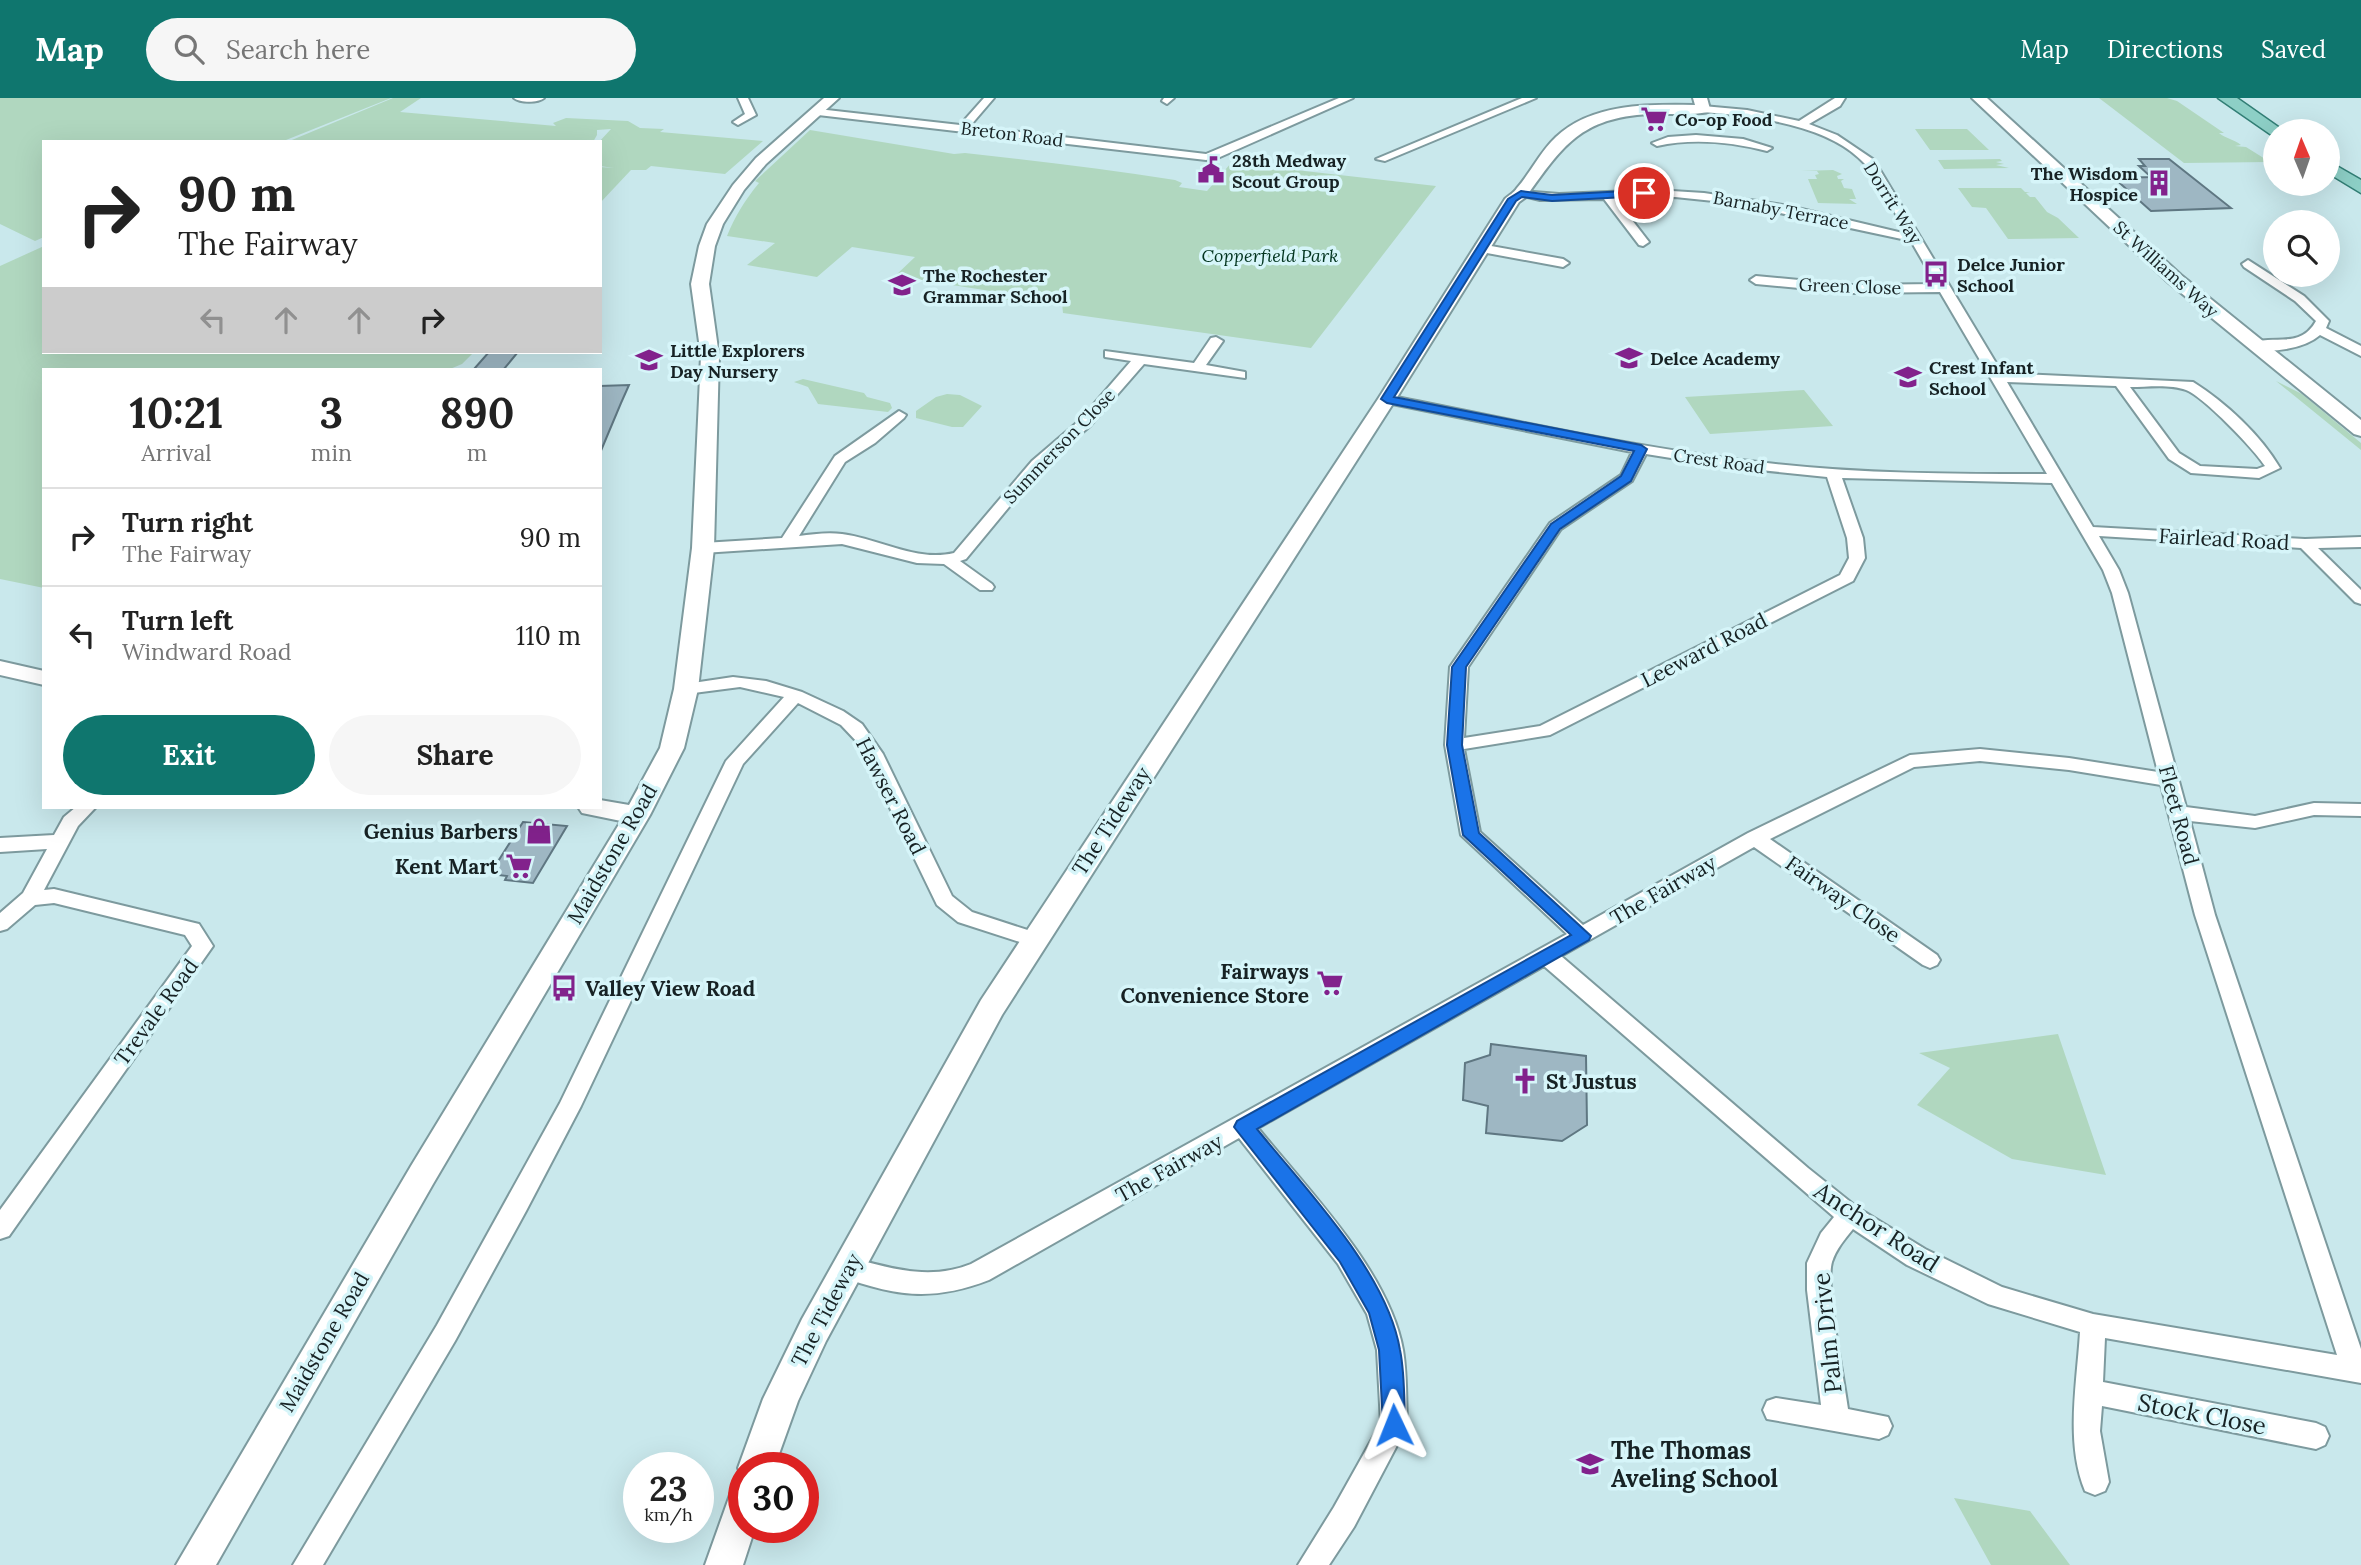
<!DOCTYPE html>
<html lang="en">
<head>
<meta charset="utf-8">
<style>
	body { margin:0; font-family:Lora,serif; background:#f6f6f6; color:#222; height:100vh; display:flex; flex-direction:column; font-size:26px; white-space:nowrap }
	* { box-sizing:border-box; margin:0 }
	p { font-size:23px; color:#767676 }
	.icon { flex:none; width:38px; height:38px; fill:none; stroke:currentColor; stroke-width:2; stroke-linecap:round; stroke-linejoin:round }
	.map { position:relative; flex:1; overflow:hidden }
	.drawer { position:absolute; left:42px; top:270px; width:560px; height:441px; display:flex; flex-direction:column; background:#fff; border-radius:0px; box-shadow:0 7px 28px #0002 }
	.drawer>* { flex:none }
	.banner { position:absolute; left:42px; top:42px; width:560px; height:214px; border-radius:0px; box-shadow:0 7px 28px #0002; background:#fff; color:#222; overflow:hidden }
	.needle { width:46px; rotate:358deg }
	.controls { position:absolute; left:2263px; top:21px; display:grid; gap:14px }
	.controls a { display:grid; place-items:center; width:77px; height:77px; border-radius:50%; background:#fff; box-shadow:0 7px 28px #0002; font-size:35px }
	.speed { position:absolute; left:623px; top:1354px; display:flex; gap:14px; font-size:35px; font-weight:700; text-align:center }
	.speed>* { display:grid; place-content:center; width:91px; height:91px; border-radius:50%; background:#fff; box-shadow:0 7px 28px #0002; line-height:1 }
	.speed small { font-size:18px; font-weight:400 }
	.speed .limit { border:10px solid #d22; background:#fff; color:#111 }
	.pin { position:absolute; display:grid; place-items:center; width:60px; height:60px; color:#fff; margin:-30px; border:4px solid #fff; border-radius:50%; box-shadow:0 2px 7px #0007 }
	.me { position:absolute; width:77px; margin:-38px; rotate:358deg; stroke-linejoin:round; filter:drop-shadow(0 0 5px #0008) }
	.turn { display:flex; align-items:center; gap:24px; height:147px; padding:0 21px; font-size:32px }
	.turn .icon { width:91px; height:91px; stroke-width:2.5 }
	.turn b { display:block; font-size:49px; line-height:60px }
	.lanes { display:flex; align-items:center; height:66px; padding:0 21px; background:#0003; justify-content:center; gap:35px; direction:ltr }
	.lanes .off { opacity:.35 }
	.eta { display:flex; justify-content:space-evenly; align-items:center; height:119px; text-align:center }
	.eta b { font-size:42px; font-weight:700; line-height:49px }
	.primary-button { display:flex; gap:14px; margin-top:auto; padding:14px 21px }
	.primary-button a { flex:1; height:80px; border-radius:42px; background:#0f766e; color:#fff; font-size:28px; font-weight:700; line-height:80px; text-align:center }
	.primary-button a+a { background:#f6f6f6; color:#222 }
	ul { padding:0; list-style:none }
	li { display:flex; align-items:center; gap:21px; height:98px; padding:0 21px; border-top:2px solid #e0e0e0 }
	li div { flex:1 }
	li b { display:block; font-size:26px }
	li em { font-style:normal }
	header { display:flex; align-items:center; gap:42px; box-sizing:border-box; height:98px; padding:0 35px; background:#0f766e; color:#fff }
	header strong { font-size:33px }
	nav { display:flex; gap:38px; margin-inline-start:auto; font-size:24px }
	.search { width:490px; height:63px; background:#f6f6f6; display:flex; align-items:center; gap:18px; box-sizing:border-box; padding:0 24px; border-radius:38px; color:#767676; font-size:26px }
	.map>svg:first-child { display:block }
	.green { fill:#b0d7bf }
	.building { fill:#9eb7c3; stroke:#5f7782; stroke-width:2 }
	.lines { fill:none; stroke-linecap:round; stroke-linejoin:round }
	.street-casing { stroke:#7d9a9e; stroke-width:4 }
	.secondary-casing { stroke:#7d9a9e; stroke-width:4 }
	.primary-casing { stroke:#327e75; stroke-width:3 }
	.street { fill:#fff; fill-rule:evenodd }
	.secondary { fill:#fff; fill-rule:evenodd }
	.primary { fill:#8dcfc6; fill-rule:evenodd }
	.route { fill:#1a73e8; stroke:#114b97; stroke-width:2 }
	.labels { text-anchor:middle; dominant-baseline:central; stroke-width:7; stroke-linejoin:round; paint-order:stroke }
	.far-poi-label { font-size:18px; font-weight:bold; fill:#172224; stroke:#d6f5f9; text-anchor:start }
	.far-street-label { font-size:18px; fill:#172224; stroke:#d6f5f9 }
	.far-park-label { font-size:18px; font-style:italic; fill:#00331d; stroke:#d6f5f9 }
	.street-label { font-size:21px; fill:#172224; stroke:#d6f5f9 }
	.poi-label { font-size:21px; font-weight:bold; fill:#172224; stroke:#d6f5f9; text-anchor:end }
	.near-street-label { font-size:24px; fill:#172224; stroke:#d6f5f9 }
	.near-poi-label { font-size:24px; font-weight:bold; fill:#172224; stroke:#d6f5f9; text-anchor:start }
</style>
</head>
<body>
<header>
<strong>Map</strong>
<div class="search"><svg class="icon" aria-label="search" viewBox="0 0 24 24"><circle cx="10" cy="10" r="6"/><path d="M15 15l6 6"/></svg>Search here</div>
<nav><a>Map</a><a>Directions</a><a>Saved</a></nav>
</header>
<div class="map">
<svg width="2361" height="1467" viewBox="0 0 2361 1467">
	<rect width="100%" height="100%" fill="#c9e8ec"/>
	<path class="green" d="M0,0H391L281,44H44V139L35,143L0,126Z
		M393,0H421L400,14L556,28L553,25L566,20L628,23L640,30L664,31L660,34L763,43L725,76L651,68L646,72H631L600,105V69L614,70L600,68L599,44L611,31L597,32V37L593,44H287Z
		M2099,0H2167L2177,3L2224,35H2219C2226,41 2234,41 2241,47L2235,48L2246,49L2270,64L2184,65Z
		M1915,31H1967L1989,52H1930Z
		M810,32L954,56L965,55C1036,63 1105,71 1175,82L1182,85L1179,89L1207,93L1237,58L1287,71L1436,88L1311,250L1063,215L1062,205L1028,199L1019,204L1002,201L1003,195L895,178L915,159L852,149L817,179L747,167L775,145L727,138C735,118 745,102 759,85L755,83Z
		M2000,61L2002,63L1996,64L2004,66L1996,67L2009,70L1944,71L1938,62Z
		M1833,72L1842,76L1837,78L1838,81H1844L1841,83L1844,90L1852,91L1856,101H1849L1857,106L1818,105L1808,81H1817L1815,77L1819,76L1817,73H1801Z
		M1958,90H2021L2025,94H2030L2026,95L2030,99H2035L2047,114L2058,120L2079,140L2008,141L1986,110L1972,109Z
		M44,148V254H474L462,266L450,271H44V490L0,481V168Z
		M803,281L864,295L867,299L890,305L892,310L888,314L818,306L808,289L794,284Z
		M2276,283L2302,296L2361,345V352Z
		M1804,292L1833,328L1710,336L1685,299Z
		M947,296L960,297L982,308L963,329H952L916,320V313L936,299Z
		M2058,936L2106,1077L2012,1061L1917,1007L1950,970L1919,955Z
		M1954,1400L2030,1413L2070,1467H1991Z"/>
	<path class="building" d="M2139,61H2169L2231,110L2151,113L2114,80L2151,79L2139,68H2145Z
		M489,254H518L504,271H474Z
		M629,287L621,305L600,355V288Z
		M523,724L567,728L533,785L505,782L507,778L490,776Z
		M1491,946L1586,958L1587,1027L1562,1043L1486,1035L1488,1008L1463,1002L1465,965L1490,957Z"/>
	<g class="lines">
		<g class="street-casing">
			<path id="street" d="M514,0H544C538,5 520,5 514,0Z
				M738,0H748L756,17L738,27L733,24L745,16Z
				M984,0H994L970,28L1206,56L1339,0H1353L1220,59L1206,62L818,17L813,14L818,11L960,27Z
				M1164,0H1174L1167,6L1162,3Z
				M1522,0H1536L1385,63L1376,61Z
				M1835,0H1845L1840,8L1809,26L1837,37L1874,62L2002,275L2193,284C2226,305 2260,336 2280,370L2259,380L2191,375L2169,361L2116,288L2007,284L2093,429L2305,441L2361,439V449L2318,450L2361,492V506L2355,504L2301,450L2099,438L2119,472L2128,495L2186,709L2255,718L2314,705L2361,706V718L2314,717L2255,730L2190,723L2215,817L2361,1251V1285L2105,1240L2103,1284L2316,1325L2325,1329L2329,1338L2325,1347L2316,1351L2102,1308L2100,1333L2109,1384L2105,1393L2095,1397L2085,1393C2065,1345 2077,1285 2080,1234L1988,1206L1907,1167L1853,1131C1845,1141 1836,1151 1832,1164C1825,1188 1844,1280 1848,1311L1888,1319L1892,1328L1888,1337L1879,1341L1767,1321L1763,1312L1767,1303L1776,1300L1821,1307L1807,1192V1165L1821,1135L1834,1119L1544,868L1258,1030C1307,1091 1389,1173 1403,1252C1407,1276 1406,1303 1407,1327L1403,1336L1354,1429L1329,1467H1298L1334,1409L1381,1325L1377,1252L1367,1216L1338,1166L1239,1040L989,1182C932,1204 895,1198 839,1178L836,1170L839,1162L848,1159C890,1170 929,1183 971,1166L1567,836L1461,737L1445,647L1450,569L1550,425L1621,377L1632,354L1387,305L1380,301L1382,298L1387,297C1513,322 1639,351 1767,365C1860,376 1954,376 2047,376L1940,194L1852,195L1756,186L1750,182L1756,178L1852,187L1936,186L1911,143L1733,105L1675,99L1615,100L1649,144L1643,148L1639,147L1604,101L1540,102L1515,96L1521,93L1559,96L1656,92L1704,95L1789,108L1907,136C1894,115 1881,83 1865,66C1829,26 1753,18 1703,14L1698,11L1703,8L1747,12L1799,23ZM2130,289C2147,289 2171,286 2186,292C2204,299 2254,351 2265,368L2257,371L2200,368L2179,355ZM1646,356L1721,368L1827,379L1847,440L1849,460L1840,477L1540,628L1464,640L1468,569L1561,431L1632,383ZM1842,380L2052,385L2103,472L2112,495L2158,674L2069,660L1980,651L1910,657L1748,735L1583,827L1480,734L1464,651L1550,637L1853,483L1865,460L1863,440ZM1980,663L2069,672L2161,687L2195,817L2337,1257L2093,1216L2002,1189L1925,1151L1858,1110L1808,1070L1561,858L1754,749L1923,867L1930,870L1937,867L1940,862L1937,857L1770,741L1914,669Z
				M1696,37L1743,41L1772,50L1767,53C1732,44 1693,40 1657,48L1652,45L1668,39Z
				M1480,146L1563,161L1569,165L1563,169L1476,153V147Z
				M2248,162L2304,198L2329,223L2326,230L2361,248V258L2320,237C2304,251 2272,255 2251,251L2249,248C2269,233 2299,254 2316,223L2295,203L2244,169L2242,166Z
				M1216,239L1223,243L1206,267L1245,274V280L1144,266L1090,328L1042,369L966,461L960,463L992,486L994,489L992,492H980L944,466L917,465L842,446L703,455L695,450L703,445L782,440L835,358L899,313L906,317L904,320L875,345L845,364L799,438C813,436 828,434 842,436C880,441 916,464 954,455L1032,363L1080,322L1131,263L1105,259V253L1194,265L1211,240Z
				M733,579L766,583L802,594L843,613L862,626L883,656L952,798L972,814L1040,836L1043,841L1040,846L1033,849L1026,846L958,824L937,807L859,646L841,627L798,605L743,666L581,1008L526,1113L455,1243L323,1467H293L437,1227L560,1005L726,663L784,599L740,589L686,596L677,591L686,586Z
				M76,709H96L78,728L44,792L54,791L199,826L213,848L9,1138L0,1141V1112L192,848L185,837L54,805L35,807L7,831L0,833V815L23,795L47,751L0,754V740L54,737L64,719Z"/>
		</g>
		<g class="secondary-casing">
			<path id="secondary" d="M824,0H839L766,66L744,92L723,126L715,148L709,186L719,258L714,450L698,591L684,650L650,717L433,1086L216,1467H176L411,1068L621,723L582,715L578,709H600V702L629,707L660,650L674,591L692,450L701,258L691,186L699,148L707,126L733,87L756,60Z
				M1693,0H1707L1710,11L1708,14C1689,18 1668,15 1649,16C1581,20 1563,47 1526,99L1519,104L1396,301L1002,917L826,1243L798,1303L774,1370H744L743,1383L738,1370L763,1301L802,1221L981,902L1378,301L1505,101C1509,97 1514,95 1517,90C1531,74 1540,54 1556,39C1592,5 1648,6 1695,7Z
				M1972,0H1987L2181,177L2361,322V338L2354,336L2169,185Z
				M0,563L44,573V587L0,577Z
				M744,1389V1430H755L743,1467H705L731,1394Z"/>
		</g>
		<g class="primary-casing">
			<path id="primary" d="M2218,0H2237L2284,33H2275V38L2270,36Z
				M2328,63L2361,82V95L2328,75Z"/>
		</g>
		<use href="#street" class="street"/>
		<use href="#secondary" class="secondary"/>
		<use href="#primary" class="primary"/>
	</g>
	<path class="route" d="M1521,93L1552,97L1644,92L1649,95L1644,98L1552,103L1522,99L1516,103L1394,299L1641,347L1647,351L1631,383L1560,431L1466,569L1462,647L1479,735L1591,838L1589,842L1257,1031C1306,1092 1387,1174 1400,1252C1405,1276 1404,1302 1405,1327L1402,1334L1394,1337L1386,1334L1383,1327L1379,1252L1369,1215L1340,1164L1234,1029L1237,1023L1571,837L1463,737L1447,647L1452,569L1551,426L1621,378L1634,353L1387,305L1381,301L1508,101Z"/>
	<defs>
		<g id="supermarket-bare" transform="scale(2.1)"><path d="M-6-5.5h2.5l.6 2H6L4.5 2H-2.5L-4.4-4H-6ZM-1.5 3.2a1.3 1.3 0 1 0 .1 0ZM3 3.2a1.3 1.3 0 1 0 .1 0Z" fill="#82228c" stroke="#d6f5f9" stroke-width="2.5" paint-order="stroke"/></g>
		<g id="civic-bare" transform="scale(2.1)"><path d="M-.6-6.5H3V-4.5H.6V-3L4-1V1h2V6H-6V1h2V-1L-.6-3ZM-1.2 2.5V6h2.4V2.5Z" fill="#82228c" stroke="#d6f5f9" stroke-width="2.5" paint-order="stroke"/></g>
		<g id="building-bare" transform="scale(2.1)"><path d="M-4-6H4V6H1V3H-1V6H-4ZM-2.5-4.3h1.7v1.8h-1.7ZM.8-4.3h1.7v1.8H.8ZM-2.5-1h1.7V.8h-1.7ZM.8-1h1.7V.8H.8Z" fill="#82228c" stroke="#d6f5f9" stroke-width="2.5" paint-order="stroke"/></g>
		<g id="bus-bare" transform="scale(2.1)"><path d="M-5-6H5V4H4V6H2V4H-2V6H-4V4H-5ZM-3.5-4V0h7V-4ZM-3.5 1.2v1.5H-2V1.2ZM2 1.2v1.5H3.5V1.2Z" fill="#82228c" stroke="#d6f5f9" stroke-width="2.5" paint-order="stroke"/></g>
		<g id="school-bare" transform="scale(2.1)"><path d="M0-5L7-2L0 1L-7-2ZM-4 1L0 2.5L4 1V4Q0 6-4 4Z" fill="#82228c" stroke="#d6f5f9" stroke-width="2.5" paint-order="stroke"/></g>
		<g id="shop-bare" transform="scale(2.1)"><path d="M-5-2.5h2.3a2.7 3.5 0 0 1 5.4 0H5L5.5 6h-11ZM-1.5-2.5h3a1.5 2.3 0 0 0-3 0Z" fill="#82228c" stroke="#d6f5f9" stroke-width="2.5" paint-order="stroke"/></g>
		<g id="church-bare" transform="scale(2.1)"><path d="M-1.2-6h2.4v3.5h3.3v2.4h-3.3V6h-2.4V-.1h-3.3v-2.4h3.3Z" fill="#82228c" stroke="#d6f5f9" stroke-width="2.5" paint-order="stroke"/></g>
	</defs>
	<g fill-rule="evenodd">
		<use href="#supermarket-bare" x="1654" y="21"/>
		<use href="#civic-bare" x="1211" y="72"/>
		<use href="#building-bare" x="2159" y="85"/>
		<use href="#bus-bare" x="1936" y="176"/>
		<use href="#school-bare" x="902" y="187"/>
		<use href="#school-bare" x="1629" y="260"/>
		<use href="#school-bare" x="649" y="262"/>
		<use href="#school-bare" x="1908" y="279"/>
		<use href="#shop-bare" x="539" y="733"/>
		<use href="#supermarket-bare" x="519" y="768"/>
		<use href="#supermarket-bare" x="1330" y="885"/>
		<use href="#bus-bare" x="564" y="890"/>
		<use href="#church-bare" x="1525" y="983"/>
		<use href="#school-bare" x="1590" y="1366"/>
	</g>
	<g class="labels">
		<g class="far-poi-label">
			<text x="1675" y="21">Co-op Food</text>
			<text x="1232" y="62">28th Medway<tspan x="1232" dy="21">Scout Group</tspan></text>
			<text x="2138" y="75" text-anchor="end">The Wisdom<tspan x="2138" dy="21">Hospice</tspan></text>
			<text x="1957" y="166">Delce Junior<tspan x="1957" dy="21">School</tspan></text>
			<text x="923" y="177">The Rochester<tspan x="923" dy="21">Grammar School</tspan></text>
			<text x="670" y="252">Little Explorers<tspan x="670" dy="21">Day Nursery</tspan></text>
			<text x="1650" y="260">Delce Academy</text>
			<text x="1929" y="269">Crest Infant<tspan x="1929" dy="21">School</tspan></text>
		</g>
		<g class="far-street-label">
			<text transform="translate(1012 36) rotate(7)">Breton Road</text>
			<text transform="translate(1893 105) rotate(58)">Dorrit Way</text>
			<text transform="translate(1781 112) rotate(11)">Barnaby Terrace</text>
			<text transform="translate(2166 171) rotate(42)">St Williams Way</text>
			<text transform="translate(1850 188) rotate(2)">Green Close</text>
			<text transform="translate(1059 348) rotate(-46)">Summerson Close</text>
			<text transform="translate(1719 363) rotate(8)">Crest Road</text>
		</g>
		<g class="far-park-label">
			<text x="1270" y="157">Copperfield Park</text>
		</g>
		<g class="street-label">
			<text transform="translate(2224 441) rotate(3)">Fairlead Road</text>
			<text transform="translate(1704 552) rotate(-27)">Leeward Road</text>
			<text transform="translate(891 698) rotate(63)">Hawser Road</text>
			<text transform="translate(2179 717) rotate(75)">Fleet Road</text>
			<text transform="translate(1111 723) rotate(-57)">The Tideway</text>
			<text transform="translate(612 756) rotate(-60)">Maidstone Road</text>
			<text transform="translate(1663 792) rotate(-30)">The Fairway</text>
			<text transform="translate(1843 801) rotate(35)">Fairway Close</text>
			<text transform="translate(156 914) rotate(-54)">Trevale Road</text>
			<text transform="translate(1169 1070) rotate(-29)">The Fairway</text>
			<text transform="translate(826 1212) rotate(-62)">The Tideway</text>
			<text transform="translate(324 1244) rotate(-60)">Maidstone Road</text>
		</g>
		<g class="poi-label">
			<text x="518" y="733">Genius Barbers</text>
			<text x="498" y="768">Kent Mart</text>
			<text x="1309" y="873">Fairways<tspan x="1309" dy="24">Convenience Store</tspan></text>
			<text x="585" y="890" text-anchor="start">Valley View Road</text>
			<text x="1546" y="983" text-anchor="start">St Justus</text>
		</g>
		<g class="near-street-label">
			<text transform="translate(1877 1129) rotate(33)">Anchor Road</text>
			<text transform="translate(1827 1235) rotate(-96)">Palm Drive</text>
			<text transform="translate(2202 1316) rotate(11)">Stock Close</text>
		</g>
		<g class="near-poi-label">
			<text x="1611" y="1352">The Thomas<tspan x="1611" dy="28">Aveling School</tspan></text>
		</g>
	</g>
</svg>
<div class="controls">
<a><svg class="needle" viewBox="-14 -14 28 28"><path d="M0-13l5 13h-10z" fill="#e53935"/><path d="M0 13l5-13h-10z" fill="#767676"/></svg></a>
<a><svg class="icon" aria-label="search" viewBox="0 0 24 24"><circle cx="10" cy="10" r="6"/><path d="M15 15l6 6"/></svg></a>
</div>
<div class="speed"><div>23<small>km/h</small></div><div class="limit">30</div></div>
<div class="pin" style="left:1644px;top:95px;background:#d93025"><svg class="icon" aria-label="arrive" viewBox="0 0 24 24"><path d="M6 21V4h12l-3 4 3 4H6"/></svg></div>
<svg class="me" style="left:1394px;top:1327px" viewBox="-20 -20 40 40"><path d="M0-17L14 15 0 8-14 15z" fill="#1a73e8" stroke="#fff" stroke-width="4"/></svg>
<div class="banner">
<div class="turn"><svg class="icon" aria-label="right" viewBox="0 0 24 24"><path d="M7 20v-9h11M14 6l5 5-5 5"/></svg><div><b>90 m</b>The Fairway</div></div>
<div class="lanes"><svg class="icon off" aria-label="left" viewBox="0 0 24 24"><path d="M17 20v-9H6M10 6l-5 5 5 5"/></svg><svg class="icon off" aria-label="ahead" viewBox="0 0 24 24"><path d="M12 20V5M6 11l6-6 6 6"/></svg><svg class="icon off" aria-label="ahead" viewBox="0 0 24 24"><path d="M12 20V5M6 11l6-6 6 6"/></svg><svg class="icon" aria-label="right" viewBox="0 0 24 24"><path d="M7 20v-9h11M14 6l5 5-5 5"/></svg></div>
</div>
<section class="drawer">
<div class="eta">
<div><b>10:21</b><p>Arrival</p></div>
<div><b>3</b><p>min</p></div>
<div><b>890</b><p>m</p></div>
</div>
<ul>
<li><svg class="icon" aria-label="right" viewBox="0 0 24 24"><path d="M7 20v-9h11M14 6l5 5-5 5"/></svg><div><b>Turn right</b><p>The Fairway</p></div><em>90 m</em></li>
<li><svg class="icon" aria-label="left" viewBox="0 0 24 24"><path d="M17 20v-9H6M10 6l-5 5 5 5"/></svg><div><b>Turn left</b><p>Windward Road</p></div><em>110 m</em></li>
</ul>
<div class="primary-button"><a>Exit</a><a>Share</a></div>
</section>
</div>
</body>
</html>
